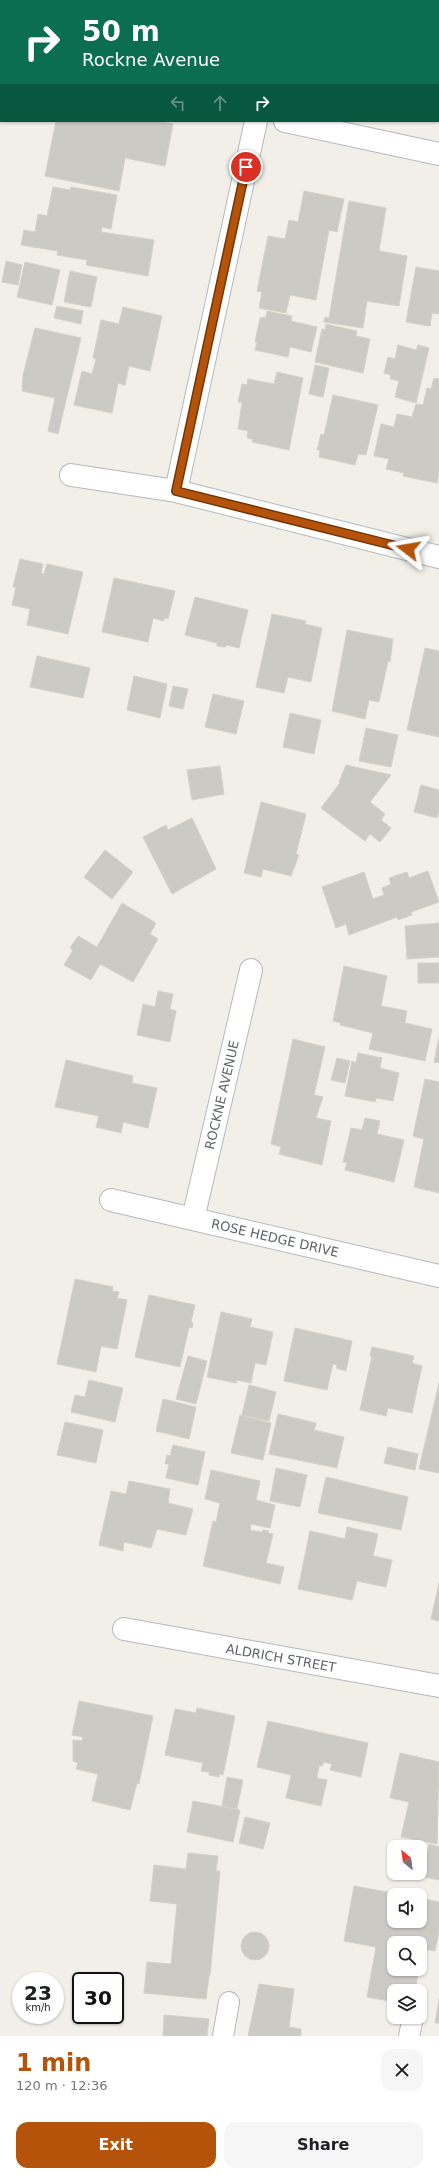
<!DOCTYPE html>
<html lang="en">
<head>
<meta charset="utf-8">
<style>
	body { margin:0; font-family:"DejaVu Sans",sans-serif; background:#f6f6f6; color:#202124; height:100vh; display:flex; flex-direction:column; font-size:15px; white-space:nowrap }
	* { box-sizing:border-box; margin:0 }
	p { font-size:13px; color:#757577 }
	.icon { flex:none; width:22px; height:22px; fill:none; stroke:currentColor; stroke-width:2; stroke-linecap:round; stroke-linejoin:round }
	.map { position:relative; height:2036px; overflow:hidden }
	.panel { display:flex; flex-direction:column; background:#fff; flex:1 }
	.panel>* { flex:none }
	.top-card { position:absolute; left:0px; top:0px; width:439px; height:122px; box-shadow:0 1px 3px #0004; background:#0b6e4f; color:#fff; overflow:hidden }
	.needle { width:26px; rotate:331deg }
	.controls { position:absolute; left:387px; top:1840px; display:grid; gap:8px }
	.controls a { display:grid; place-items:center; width:40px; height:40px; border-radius:8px; background:#fff; box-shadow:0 1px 3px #0004; font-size:20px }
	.speed { position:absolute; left:12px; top:1972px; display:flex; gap:8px; font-size:20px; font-weight:700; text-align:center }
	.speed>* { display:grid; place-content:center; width:52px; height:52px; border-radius:50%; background:#fff; box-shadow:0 1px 3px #0004; line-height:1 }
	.speed small { font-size:10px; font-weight:400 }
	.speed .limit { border:2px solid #111; border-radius:6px; background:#fff; color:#111 }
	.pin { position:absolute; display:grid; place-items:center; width:34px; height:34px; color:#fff; margin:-17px; border:2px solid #fff; border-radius:50%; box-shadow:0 1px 4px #0007 }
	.me { position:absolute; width:44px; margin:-22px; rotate:284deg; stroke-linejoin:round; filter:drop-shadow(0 0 3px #0008) }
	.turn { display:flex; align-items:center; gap:14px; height:84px; padding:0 16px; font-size:18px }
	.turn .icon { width:52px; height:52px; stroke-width:2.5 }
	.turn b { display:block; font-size:28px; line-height:34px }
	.lanes { display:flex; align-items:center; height:38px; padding:0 16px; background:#0003; justify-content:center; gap:20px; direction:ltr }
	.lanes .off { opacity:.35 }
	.round { display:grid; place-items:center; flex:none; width:42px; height:42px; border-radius:12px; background:#f6f6f6 }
	.overview { display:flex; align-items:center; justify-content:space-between; height:68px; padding:0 16px }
	h1 { font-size:24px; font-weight:600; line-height:30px; color:#b45309 }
	.primary-button { display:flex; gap:8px; margin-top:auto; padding:8px 16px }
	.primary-button a { flex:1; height:46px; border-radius:12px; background:#b45309; color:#fff; font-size:16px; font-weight:600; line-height:46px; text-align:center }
	.primary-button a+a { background:#f6f6f6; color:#202124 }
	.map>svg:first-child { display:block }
	.building { fill:#cccac5; stroke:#d6d1c6 }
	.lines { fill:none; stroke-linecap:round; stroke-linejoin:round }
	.service-casing { stroke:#b5b8bc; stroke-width:22 }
	.minor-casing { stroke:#b5b8bc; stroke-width:24 }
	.service { stroke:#fff; stroke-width:20 }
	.minor { stroke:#fff; stroke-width:22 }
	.route-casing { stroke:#753606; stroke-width:10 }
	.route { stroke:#b45309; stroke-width:7 }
	.labels { text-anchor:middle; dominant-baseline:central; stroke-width:3; stroke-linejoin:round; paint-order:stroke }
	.street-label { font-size:13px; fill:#5f6368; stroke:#fff }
</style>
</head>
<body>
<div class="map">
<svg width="439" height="2036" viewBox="0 0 439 2036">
	<rect width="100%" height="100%" fill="#f1efe8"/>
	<path class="building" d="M95,0H198L95,1Z
		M323,0H375V1Z
		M396,0H439V35L438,1Z
		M56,121H155L173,124L165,166L125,158L119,191L45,176Z
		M53,187L70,190L71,187L117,195L111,229L102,227L101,232L154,240L148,276L86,265L87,260L57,255L58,251L21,245L24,230L35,232L38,214L47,216Z
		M304,191L344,199L337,232L329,230L316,300L290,295L286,313L259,308L262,292L257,291L268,236L285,239L289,220L298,222Z
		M349,201L386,208L379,251L407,256L399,306L367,301L363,328L324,322L325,317L329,318Z
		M6,261L22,265L18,285L2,282Z
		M25,262L60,270L52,305L17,297Z
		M416,267L439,271V314L432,313L430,326L406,322Z
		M70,271L97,277L91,307L64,302Z
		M57,306L83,311L81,324L54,318Z
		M123,307L162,316L150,371L129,366L125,385L118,383L112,413L74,405L82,371L92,374L96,359L93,358L101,320L119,324Z
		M267,311L292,316L291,321L317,327L311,352L290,347L288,357L255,350L257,342H255L260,318L266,317Z
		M326,324L357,331L356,336L370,339L363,373L315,362L322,329L325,330Z
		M35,328L81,338L58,434L48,431L55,398L22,391L23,375Z
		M398,345L416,350L418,345L429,348L416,403L395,397L399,381L390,379L391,375L384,373L388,357L395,359Z
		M315,365L329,368L323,397L309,394Z
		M277,372L303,378L289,450L252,442L253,439L247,438L248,431L238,429L242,402H238L242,384L247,385L248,379L274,384Z
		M434,378L439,379V472L437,483L403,476L404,473L386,469L389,459L374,456L381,424L394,427L397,414L412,417L416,404L423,405L427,388L431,389Z
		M333,395L378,405L366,455L358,454L355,465L319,457L320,450H317L321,434L324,435Z
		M20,559L43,564L41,573L44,574L47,564L83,572L68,634L27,625L30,609L12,605L16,587H13Z
		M114,578L175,591L168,619L164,618V621L153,618L148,642L102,632Z
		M195,597L248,610L239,648L226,645L225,647L217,646V643L185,635Z
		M272,614L306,621L305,624L322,628L311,682L288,677L284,693L256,687Z
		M347,630L393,639L390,662L388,661L379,702L369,700L365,719L332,711Z
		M425,648L439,651V737L407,730Z
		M37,656L90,668L83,698L30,687Z
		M134,676L167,684L160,718L127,710Z
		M173,686L188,689L183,709L169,706Z
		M213,694L244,701L236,734L205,727Z
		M290,713L321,720L314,754L283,747Z
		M366,728L398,735L391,767L359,761Z
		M346,765L391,775L370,802L385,814L381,820L391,828L380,842L370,834L365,841L321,808L340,783L339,782Z
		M220,766L224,794L192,800L187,770Z
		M421,785L439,790V810L437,818L414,812Z
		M261,802L306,814L296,854L299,855L291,876L263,869L261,877L244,873Z
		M192,818L216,869L172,894L143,837L166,825L168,830Z
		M105,850L133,872L112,899L84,877Z
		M428,871L439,902L411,912L412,915L398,920L397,917L349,935L346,924L336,928L322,887L364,872L373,899L384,895L382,888L391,884L389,878L407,872L409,878Z
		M122,903L156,923L150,934L158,939L133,982L100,964L91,980L64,965L73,950L70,948L78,936L97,947Z
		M439,923V957L407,959L405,926Z
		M418,963H439V983H418Z
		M344,966L387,976L381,1006L407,1011L405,1023L432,1029L425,1061L369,1049L373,1033L340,1025L341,1023L333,1021Z
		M158,991L173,994L170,1009L176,1011L170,1042L137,1035L143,1004L155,1007Z
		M439,1037V1063L434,1062Z
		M293,1039L325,1047L314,1095L323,1097L316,1118L331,1121L322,1165L279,1154L281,1147L271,1144Z
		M358,1053L382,1058L380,1068L399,1073L393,1101L376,1098L375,1102L345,1096L352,1061L356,1063Z
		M337,1058L350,1061L345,1083L331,1080Z
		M66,1060L133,1076L132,1083L157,1088L148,1128L123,1122L121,1133L96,1127L99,1116L55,1107Z
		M425,1079L439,1082V1193L414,1187L424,1139L413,1136Z
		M365,1118L380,1121L377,1134L404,1140L394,1182L345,1170L347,1163L343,1162L351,1128L362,1130Z
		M75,1279L113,1287L112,1291L119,1292L117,1298L127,1300L117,1349L101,1346L96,1372L57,1364Z
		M149,1295L195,1305L191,1322L193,1323L192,1328L189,1327L180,1367L135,1357Z
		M221,1312L252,1319L250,1327L273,1332L266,1365L255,1363L251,1383L237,1380L236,1383L207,1377Z
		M295,1328L352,1341L346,1371L336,1368L337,1365L333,1364L327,1390L284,1381Z
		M372,1347L414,1356L412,1363L422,1366L412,1413L388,1408L386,1416L360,1410L372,1356H370Z
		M188,1356L207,1361L196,1404L176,1399Z
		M89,1380L123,1388L115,1422L71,1412L75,1395L85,1397Z
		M439,1383V1473L419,1469Z
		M249,1385L276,1392L269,1421L242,1415Z
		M163,1399L196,1407L189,1439L156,1431Z
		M278,1414L316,1423L314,1430L344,1437L337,1468L269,1454Z
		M240,1415L271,1423L263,1460L231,1453Z
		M65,1422L103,1430L96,1463L57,1455Z
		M173,1445L205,1452L198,1485L166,1478L169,1464H165L167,1455L170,1456Z
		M388,1447L418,1454L415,1470L384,1463Z
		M276,1468L307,1475L300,1507L270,1501Z
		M211,1470L260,1481L256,1500L275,1505L270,1528L251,1524L250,1530L262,1532L263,1530L269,1531L268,1533L273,1534L266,1563L284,1567L280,1584L203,1566L213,1521L216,1522L220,1503L205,1499Z
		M326,1477L408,1497L401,1530L318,1513Z
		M129,1481L170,1489L168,1503L193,1509L186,1535L157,1529L151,1548L124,1542L123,1551L99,1545L111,1491L126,1494Z
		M347,1527L378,1534L373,1556L392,1560L386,1587L357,1581L352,1600L298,1589L310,1531L345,1539Z
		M439,1583V1621L431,1619Z
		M79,1701L153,1716L139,1784L137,1783L130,1810L92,1801L98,1774L76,1769L78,1763L73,1761V1740L82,1741L83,1737L72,1735Z
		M197,1708L235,1716L223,1775L219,1774V1777L209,1775V1772L201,1771L203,1763L165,1755L175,1709L196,1713Z
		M268,1721L368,1743L361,1777L330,1770L332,1764L324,1762L322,1766H319L317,1778L327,1780L321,1806L286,1798L291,1775L257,1767Z
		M400,1753L439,1762L437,1844L401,1837L409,1802L390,1798Z
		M227,1777L243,1780L237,1809L222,1806Z
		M193,1801L240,1810L233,1842L187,1832Z
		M245,1817L270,1823L263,1849L239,1843Z
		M429,1844L439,1847V1880L423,1877Z
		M188,1853L218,1856L216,1871H220L210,1975H209L206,1999L144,1993L147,1962L171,1964L177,1904L150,1901L154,1865L186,1869Z
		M354,1886L403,1895H394V1921H420V1898L439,1902V1932L435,1951L423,1949L420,1966V1943H394V1969H419L415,1991H394V2002L367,1997L376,1947L344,1941Z
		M241 1946a14 14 0 1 1 28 0a14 14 0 1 1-28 0Z
		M259,1984L294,1989L289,2027L301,2029V2036H248Z
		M439,1999V2023H435Z
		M164,2015L209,2019L207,2036H163Z"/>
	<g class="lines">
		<g class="service-casing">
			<path id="service" d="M223,2036L229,2002
				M409,2036L413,2018"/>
		</g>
		<g class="minor-casing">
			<path id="minor" d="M276,1L277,0
				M285,121L439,154
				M71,475L176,491L439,557
				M176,491L256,121
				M111,1200L439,1276
				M193,1219L251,970
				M124,1629L439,1686"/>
		</g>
		<use href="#service" class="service"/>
		<use href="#minor" class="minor"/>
	</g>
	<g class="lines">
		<g class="route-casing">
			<path id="route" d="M246,167L176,491L408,549"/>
		</g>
		<use href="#route" class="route"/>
	</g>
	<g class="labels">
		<g class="street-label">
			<text transform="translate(222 1095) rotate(-77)">ROCKNE AVENUE</text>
			<text transform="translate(275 1238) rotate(13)">ROSE HEDGE DRIVE</text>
			<text transform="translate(281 1658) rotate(10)">ALDRICH STREET</text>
		</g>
	</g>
</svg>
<div class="controls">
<a><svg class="needle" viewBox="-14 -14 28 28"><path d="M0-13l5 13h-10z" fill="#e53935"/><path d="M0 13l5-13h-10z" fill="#757577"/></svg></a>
<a><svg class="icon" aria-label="sound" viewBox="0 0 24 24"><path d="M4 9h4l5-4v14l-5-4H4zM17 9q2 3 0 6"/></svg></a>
<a><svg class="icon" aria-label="search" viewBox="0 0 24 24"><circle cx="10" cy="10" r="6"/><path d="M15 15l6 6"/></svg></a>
<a><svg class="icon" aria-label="layers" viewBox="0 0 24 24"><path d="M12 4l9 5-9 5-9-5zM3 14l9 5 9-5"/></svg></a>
</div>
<div class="speed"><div>23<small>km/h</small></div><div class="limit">30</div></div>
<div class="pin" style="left:246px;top:167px;background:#d93025"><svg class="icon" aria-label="arrive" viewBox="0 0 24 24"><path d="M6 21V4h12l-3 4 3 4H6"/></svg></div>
<svg class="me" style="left:408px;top:549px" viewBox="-20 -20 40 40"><path d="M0-17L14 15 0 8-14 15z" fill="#b45309" stroke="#fff" stroke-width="4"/></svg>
<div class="top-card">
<div class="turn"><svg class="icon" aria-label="right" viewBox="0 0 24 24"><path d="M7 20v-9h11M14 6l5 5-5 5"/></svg><div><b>50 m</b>Rockne Avenue</div></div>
<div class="lanes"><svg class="icon off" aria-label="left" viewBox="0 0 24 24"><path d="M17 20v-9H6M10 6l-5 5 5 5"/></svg><svg class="icon off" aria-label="ahead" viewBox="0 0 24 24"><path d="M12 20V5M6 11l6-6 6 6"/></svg><svg class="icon" aria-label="right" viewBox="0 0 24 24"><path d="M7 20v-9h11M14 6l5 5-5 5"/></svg></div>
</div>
</div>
<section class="panel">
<div class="overview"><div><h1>1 min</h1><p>120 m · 12:36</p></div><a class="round"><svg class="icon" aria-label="close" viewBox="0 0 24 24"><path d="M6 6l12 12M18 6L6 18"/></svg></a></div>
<div class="primary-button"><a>Exit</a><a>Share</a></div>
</section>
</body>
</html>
